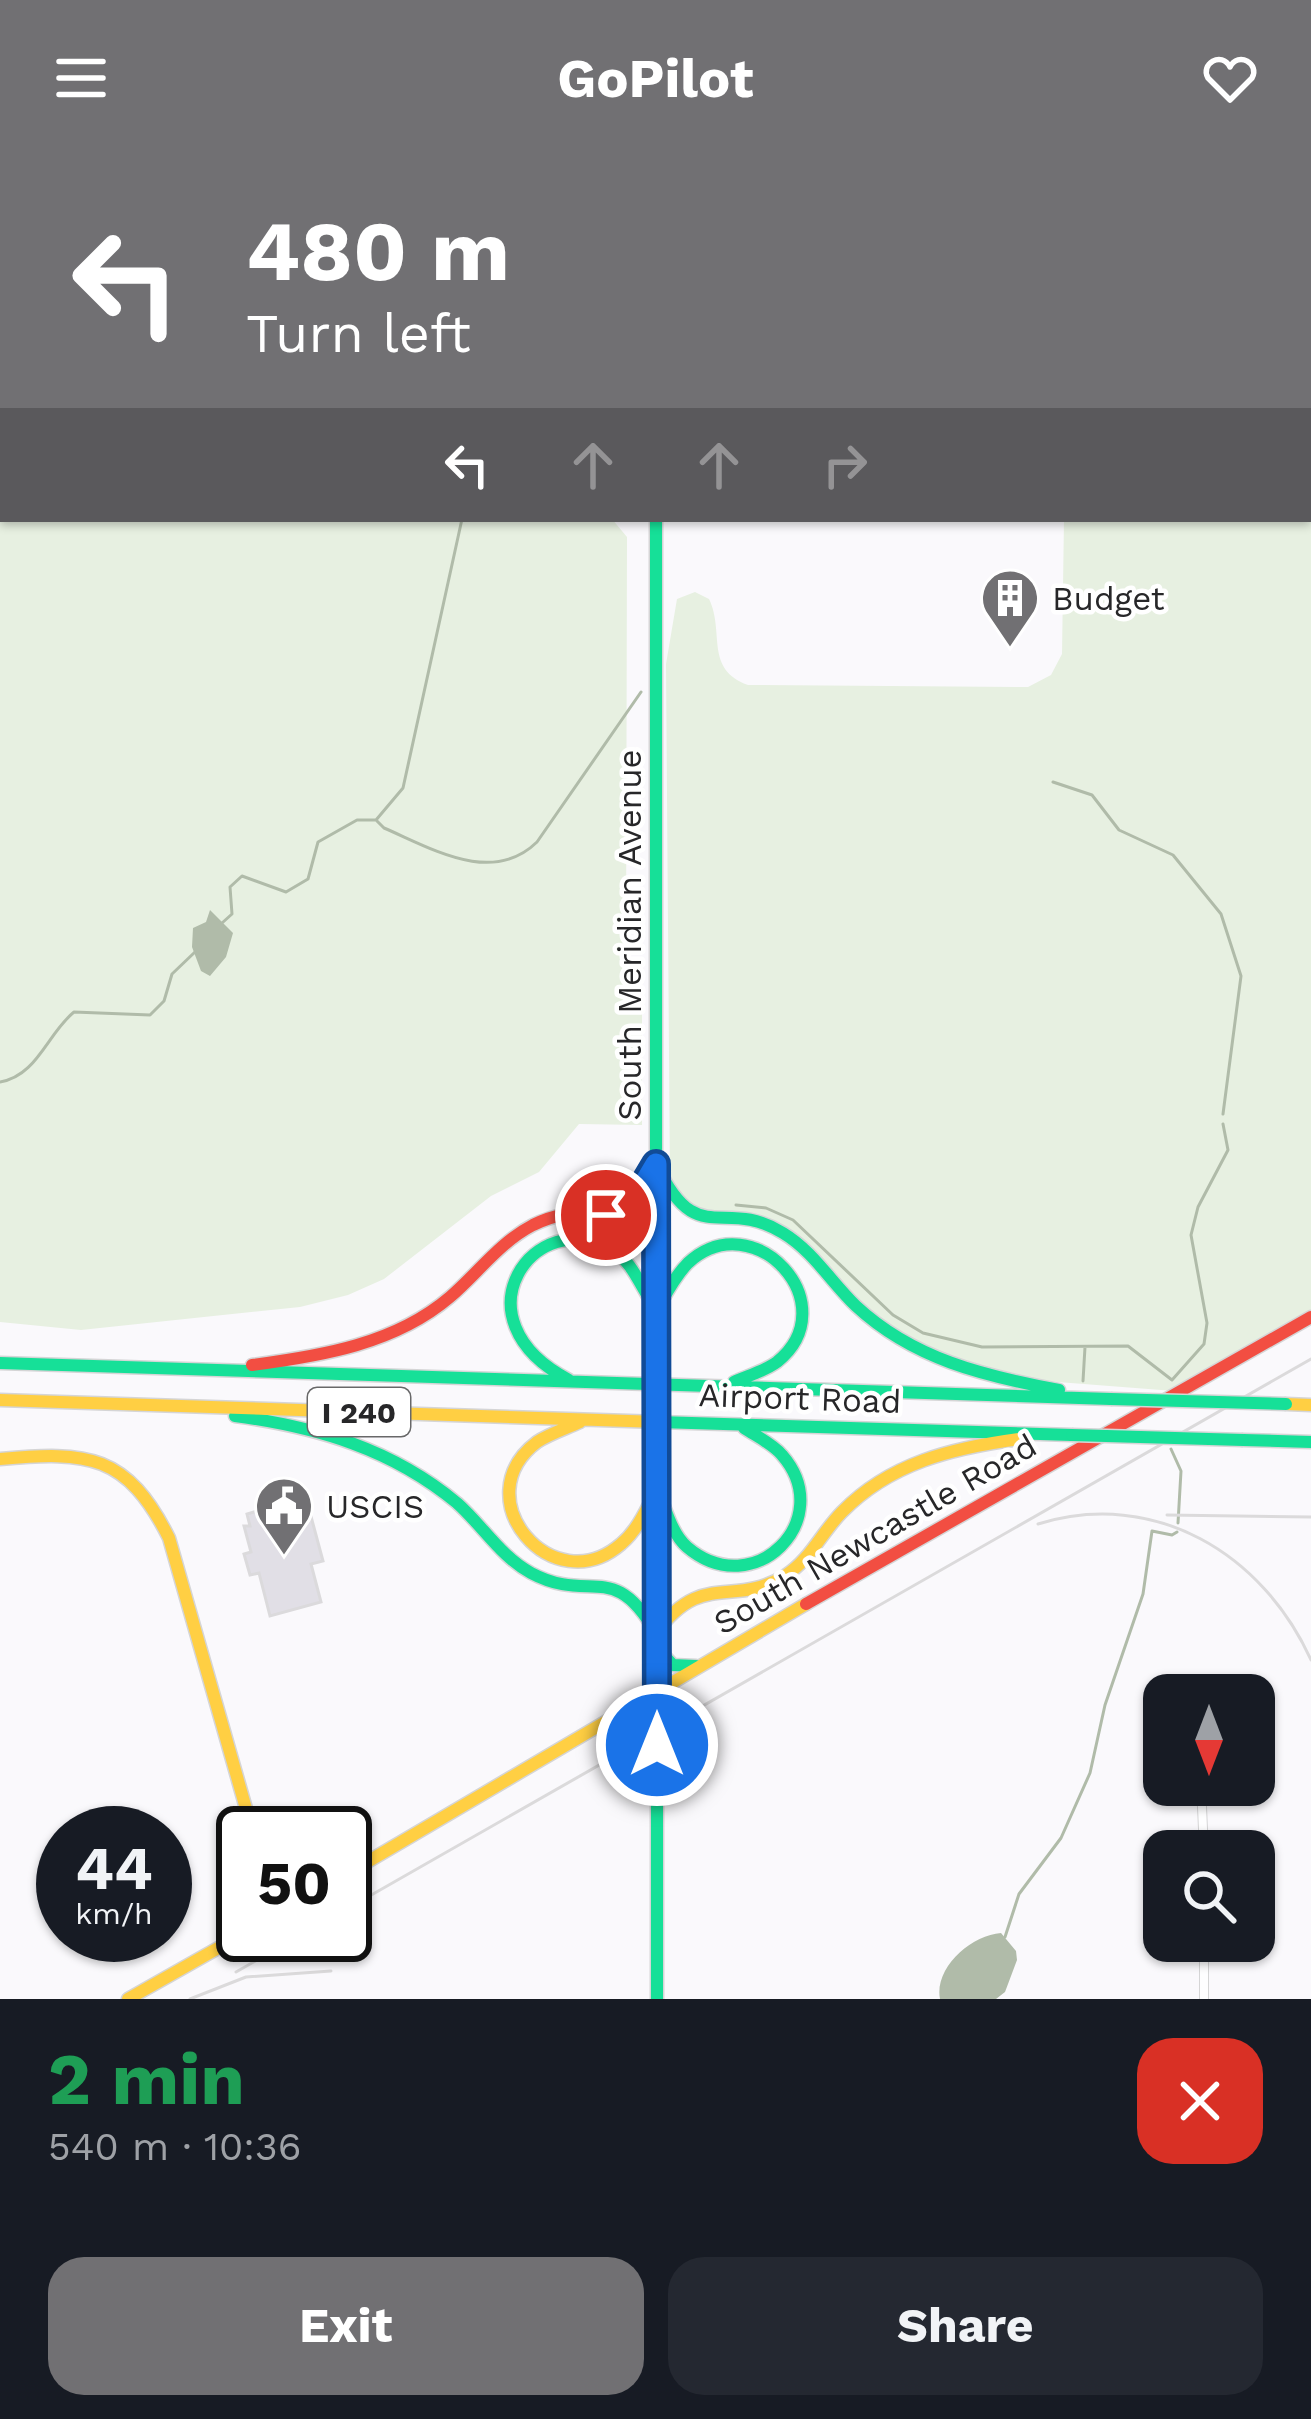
<!DOCTYPE html>
<html lang="en">
<head>
<meta charset="utf-8">
<style>
	body { margin:0; font-family:"Work Sans",sans-serif; background:#242831; color:#f1f3f6; height:100vh; display:flex; flex-direction:column; font-size:45px; white-space:nowrap }
	* { box-sizing:border-box; margin:0 }
	p { font-size:39px; color:#9ea1a6 }
	.icon { flex:none; width:66px; height:66px; fill:none; stroke:currentColor; stroke-width:2; stroke-linecap:round; stroke-linejoin:round }
	.map { position:relative; height:1843px; overflow:hidden }
	.side { display:flex; flex-direction:column; background:#171b24; flex:1 }
	.side>* { flex:none }
	.guide { position:absolute; left:0px; top:0px; width:1311px; height:366px; box-shadow:0 3px 9px #0004; background:#717073; color:#fff; overflow:hidden }
	.needle { width:78px; rotate:180deg }
	.tools { position:absolute; left:1143px; top:1518px; display:grid; gap:24px }
	.tools a { display:grid; place-items:center; width:132px; height:132px; border-radius:24px; background:#171b24; box-shadow:0 3px 9px #0004; font-size:60px }
	.speed { position:absolute; left:36px; top:1650px; display:flex; gap:24px; font-size:60px; font-weight:700; text-align:center }
	.speed>* { display:grid; place-content:center; width:156px; height:156px; border-radius:50%; background:#171b24; box-shadow:0 3px 9px #0004; line-height:1 }
	.speed small { font-size:30px; font-weight:400 }
	.speed .limit { border:6px solid #111; border-radius:18px; background:#fff; color:#111 }
	.pin { position:absolute; display:grid; place-items:center; width:102px; height:102px; color:#fff; margin:-51px; border:6px solid #fff; border-radius:50%; box-shadow:0 3px 12px #0007 }
	.me { position:absolute; width:132px; margin:-66px; rotate:0deg; stroke-linejoin:round; filter:drop-shadow(0 0 9px #0008) }
	.turn { display:flex; align-items:center; gap:42px; height:252px; padding:0 48px; font-size:54px }
	.turn .icon { width:156px; height:156px; stroke-width:2.5 }
	.turn b { display:block; font-size:84px; line-height:102px }
	.lanes { display:flex; align-items:center; height:114px; padding:0 48px; background:#0003; justify-content:center; gap:60px; direction:ltr }
	.lanes .off { opacity:.35 }
	.round { display:grid; place-items:center; flex:none; width:126px; height:126px; border-radius:36px; background:#242831 }
	.overview { display:flex; align-items:center; justify-content:space-between; height:204px; padding:0 48px }
	h1 { font-size:72px; font-weight:700; line-height:90px; color:#1e9e55 }
	.primary-button { display:flex; gap:24px; margin-top:auto; padding:24px 48px }
	.primary-button a { flex:1; height:138px; border-radius:36px; background:#717073; color:#fff; font-size:48px; font-weight:700; line-height:138px; text-align:center }
	.primary-button a+a { background:#242831; color:#f1f3f6 }
	header { display:flex; justify-content:space-between; align-items:center; height:156px; padding:0 48px; background:#717073; color:#fff; font-size:54px; font-weight:700 }
	.map>svg:first-child { display:block }
	.green { fill:#e7f0e1 }
	.water { fill:#b0bba9 }
	.lines { fill:none; stroke-linecap:round; stroke-linejoin:round }
	.stream { stroke:#b0bba9; stroke-width:3 }
	.building { fill:#e1dfe6; stroke:#dbdadc; stroke-width:3 }
	.street-casing { stroke:#d5d5d6; stroke-width:10 }
	.fast-casing { stroke:#d5d5d6; stroke-width:15 }
	.slow-casing { stroke:#d5d5d6; stroke-width:15 }
	.jam-casing { stroke:#d5d5d6; stroke-width:15 }
	.street { stroke:#fefeff; stroke-width:8 }
	.fast { stroke:#16e098; stroke-width:12 }
	.slow { stroke:#ffcf43; stroke-width:12 }
	.jam { stroke:#f24e42; stroke-width:12 }
	.rail { stroke:#dbdadb; stroke-width:3 }
	.fast-bridge-casing { stroke:#d5d5d6; stroke-width:15; stroke-linecap:butt }
	.fast-bridge { stroke:#16e098; stroke-width:12 }
	.route-casing { stroke:#114b97; stroke-width:30 }
	.route { stroke:#1a73e8; stroke-width:21 }
	.labels { text-anchor:middle; dominant-baseline:central; stroke-width:9; stroke-linejoin:round; paint-order:stroke }
	.shield { fill:#fff; stroke:#686869; stroke-width:3 }
	.shield-label { font-size:30px; font-weight:bold; fill:#272729 }
	.poi-label { font-size:33px; fill:#272729; stroke:#fff; text-anchor:start }
	.street-label { font-size:33px; fill:#272729; stroke:#fff }
</style>
</head>
<body>
<header><svg class="icon" aria-label="menu" viewBox="0 0 24 24"><path d="M4 6h16M4 12h16M4 18h16"/></svg>GoPilot<svg class="icon" aria-label="heart" viewBox="0 0 24 24"><path d="M12 20l-8-8c-3-5 5-10 8-4 3-6 11-1 8 4z"/></svg></header>
<div class="map">
<svg width="1311" height="1843" viewBox="0 0 1311 1843">
	<rect width="100%" height="100%" fill="#faf9fc"/>
	<path class="green" d="M0,0H126L3,3V363H612L627,381L626,809H642V969L579,968L539,1016L491,1040L384,1123L348,1139L300,1151L81,1174L0,1166Z
		M1049,0H1311V1156L1174,1235L1019,1223L932,1199L870,1158L794,1080L688,1055L670,1027L666,508L677,443L695,436L709,443C725,476 704,513 748,529L1028,531L1051,519L1062,498L1064,363H1308V3Z"/>
	<path class="water" d="M210,754L233,777L226,801L210,820L201,815L192,791L193,772L206,766Z
		M1001,1777L1016,1795L1017,1804L1005,1836L996,1843H940C934,1812 971,1779 1001,1777Z"/>
	<g class="lines">
		<path class="stream" d="M1053,626L1092,639L1119,674L1173,699L1221,758L1241,820L1223,958
			M377,665L384,672C431,692 492,730 537,686L641,536
			M222,767L232,758L230,731L242,720L286,736L308,723L318,686L357,664H376L403,632L462,363
			M0,926C37,920 47,878 74,856L150,859L164,845L172,818L195,796
			M736,1049L766,1052L793,1064L893,1159L923,1177L982,1191L1128,1190L1172,1224L1204,1188L1207,1167L1191,1079L1198,1051L1228,994L1223,968
			M1083,1225L1085,1191
			M1171,1293L1181,1315L1178,1367
			M1005,1781L1019,1738L1061,1682L1090,1617L1105,1549L1143,1438L1152,1375L1172,1379L1177,1376"/>
	</g>
	<path class="building" d="M292,1345L295,1356L309,1353L323,1405L311,1408L321,1446L270,1460L259,1417L250,1419L244,1398L251,1396L244,1370H250L247,1358Z"/>
	<g class="lines">
		<g class="street-casing">
			<path id="street" d="M1162,1578L1164,1580
				M1201,1629L1204,1695
				M1204,1785V1843"/>
		</g>
		<g class="fast-casing">
			<path id="fast" d="M656,363V1205
				M656,1008C698,1096 721,1039 783,1077C813,1095 831,1126 856,1150C913,1203 984,1220 1059,1234
				M0,1207L1111,1243
				M569,1224C452,1163 535,1047 613,1094C634,1107 642,1135 657,1154C666,1138 675,1120 688,1107C754,1046 848,1149 777,1206C765,1215 747,1220 734,1226
				M235,1260C317,1271 392,1293 457,1347C482,1369 501,1401 531,1417C591,1449 613,1402 656,1477
				M659,1266L1072,1279
				M1243,1284L1311,1286
				M657,1289V1843
				M657,1333C666,1352 671,1377 687,1391C754,1448 838,1363 782,1299C773,1288 756,1280 744,1272
				M657,1492L673,1509L696,1510"/>
		</g>
		<g class="slow-casing">
			<path id="slow" d="M0,1244L659,1266
				M1286,1248L1311,1249
				M580,1266C567,1272 549,1278 537,1286C463,1342 553,1447 621,1388C638,1374 647,1352 657,1333
				M0,1303C88,1295 127,1298 169,1382L253,1677
				M656,1477C703,1413 732,1453 786,1419C810,1404 822,1376 842,1356C890,1307 952,1292 1019,1283
				M345,1719L806,1448
				M128,1843L243,1778"/>
		</g>
		<g class="jam-casing">
			<path id="jam" d="M655,0V3
				M252,1209C321,1200 395,1188 450,1141C477,1118 500,1086 533,1069C597,1038 606,1087 656,1008
				M806,1448L1311,1161"/>
		</g>
		<use href="#street" class="street"/>
		<use href="#fast" class="fast"/>
		<use href="#slow" class="slow"/>
		<use href="#jam" class="jam"/>
		<path class="rail" d="M1167,1359L1311,1361
			M1038,1368C1155,1332 1263,1398 1311,1504
			M345,1754L1311,1203
			M236,1816L301,1779
			M190,1843L246,1821L331,1815"/>
		<g class="fast-bridge-casing">
			<path id="fast-bridge" d="M656,1205L657,1289
				M1111,1243L1286,1248
				M1072,1279L1243,1284"/>
		</g>
		<use href="#fast-bridge" class="fast-bridge"/>
	</g>
	<g class="lines">
		<g class="route-casing">
			<path id="route" d="M606,1059L634,1045L656,1008L657,1589"/>
		</g>
		<use href="#route" class="route"/>
	</g>
	<defs>
		<g id="building-pin" transform="scale(3)"><path d="M0 17L-7.5 6A9.5 9.5 0 1 1 7.5 6Z" fill="#717073" stroke="#fff"/><path d="M-4-6H4V6H1V3H-1V6H-4ZM-2.5-4.3h1.7v1.8h-1.7ZM.8-4.3h1.7v1.8H.8ZM-2.5-1h1.7V.8h-1.7ZM.8-1h1.7V.8H.8Z" fill="#fff"/></g>
		<g id="civic-pin" transform="scale(3)"><path d="M0 17L-7.5 6A9.5 9.5 0 1 1 7.5 6Z" fill="#717073" stroke="#fff"/><path d="M-.6-6.5H3V-4.5H.6V-3L4-1V1h2V6H-6V1h2V-1L-.6-3ZM-1.2 2.5V6h2.4V2.5Z" fill="#fff"/></g>
	</defs>
	<g fill-rule="evenodd">
		<use href="#building-pin" x="1010" y="442"/>
		<use href="#civic-pin" x="284" y="1350"/>
	</g>
	<g class="labels">
		<rect class="shield" x="308" y="1232" width="102" height="48" rx="9"/>
		<g class="shield-label">
			<text x="359" y="1256">I 240</text>
		</g>
		<g class="poi-label">
			<text x="1052" y="442">Budget</text>
			<text x="326" y="1350">USCIS</text>
		</g>
		<g class="street-label">
			<text transform="translate(629 779) rotate(-90)">South Meridian Avenue</text>
			<text transform="translate(800 1242) rotate(2)">Airport Road</text>
			<text transform="translate(875 1378) rotate(-30)">South Newcastle Road</text>
		</g>
	</g>
</svg>
<div class="tools">
<a><svg class="needle" viewBox="-14 -14 28 28"><path d="M0-13l5 13h-10z" fill="#e53935"/><path d="M0 13l5-13h-10z" fill="#9ea1a6"/></svg></a>
<a><svg class="icon" aria-label="search" viewBox="0 0 24 24"><circle cx="10" cy="10" r="6"/><path d="M15 15l6 6"/></svg></a>
</div>
<div class="speed"><div>44<small>km/h</small></div><div class="limit">50</div></div>
<div class="pin" style="left:606px;top:1059px;background:#d93025"><svg class="icon" aria-label="arrive" viewBox="0 0 24 24"><path d="M6 21V4h12l-3 4 3 4H6"/></svg></div>
<svg class="me" style="left:657px;top:1589px" viewBox="-20 -20 40 40"><circle r="17" fill="#1a73e8" stroke="#fff" stroke-width="3"/><path d="M0-11L8 9 0 5-8 9z" fill="#fff"/></svg>
<div class="guide">
<div class="turn"><svg class="icon" aria-label="left" viewBox="0 0 24 24"><path d="M17 20v-9H6M10 6l-5 5 5 5"/></svg><div><b>480 m</b>Turn left</div></div>
<div class="lanes"><svg class="icon" aria-label="left" viewBox="0 0 24 24"><path d="M17 20v-9H6M10 6l-5 5 5 5"/></svg><svg class="icon off" aria-label="ahead" viewBox="0 0 24 24"><path d="M12 20V5M6 11l6-6 6 6"/></svg><svg class="icon off" aria-label="ahead" viewBox="0 0 24 24"><path d="M12 20V5M6 11l6-6 6 6"/></svg><svg class="icon off" aria-label="right" viewBox="0 0 24 24"><path d="M7 20v-9h11M14 6l5 5-5 5"/></svg></div>
</div>
</div>
<section class="side">
<div class="overview"><div><h1>2 min</h1><p>540 m · 10:36</p></div><a class="round" style="background:#d93025;color:#fff"><svg class="icon" aria-label="close" viewBox="0 0 24 24"><path d="M6 6l12 12M18 6L6 18"/></svg></a></div>
<div class="primary-button"><a>Exit</a><a>Share</a></div>
</section>
</body>
</html>
